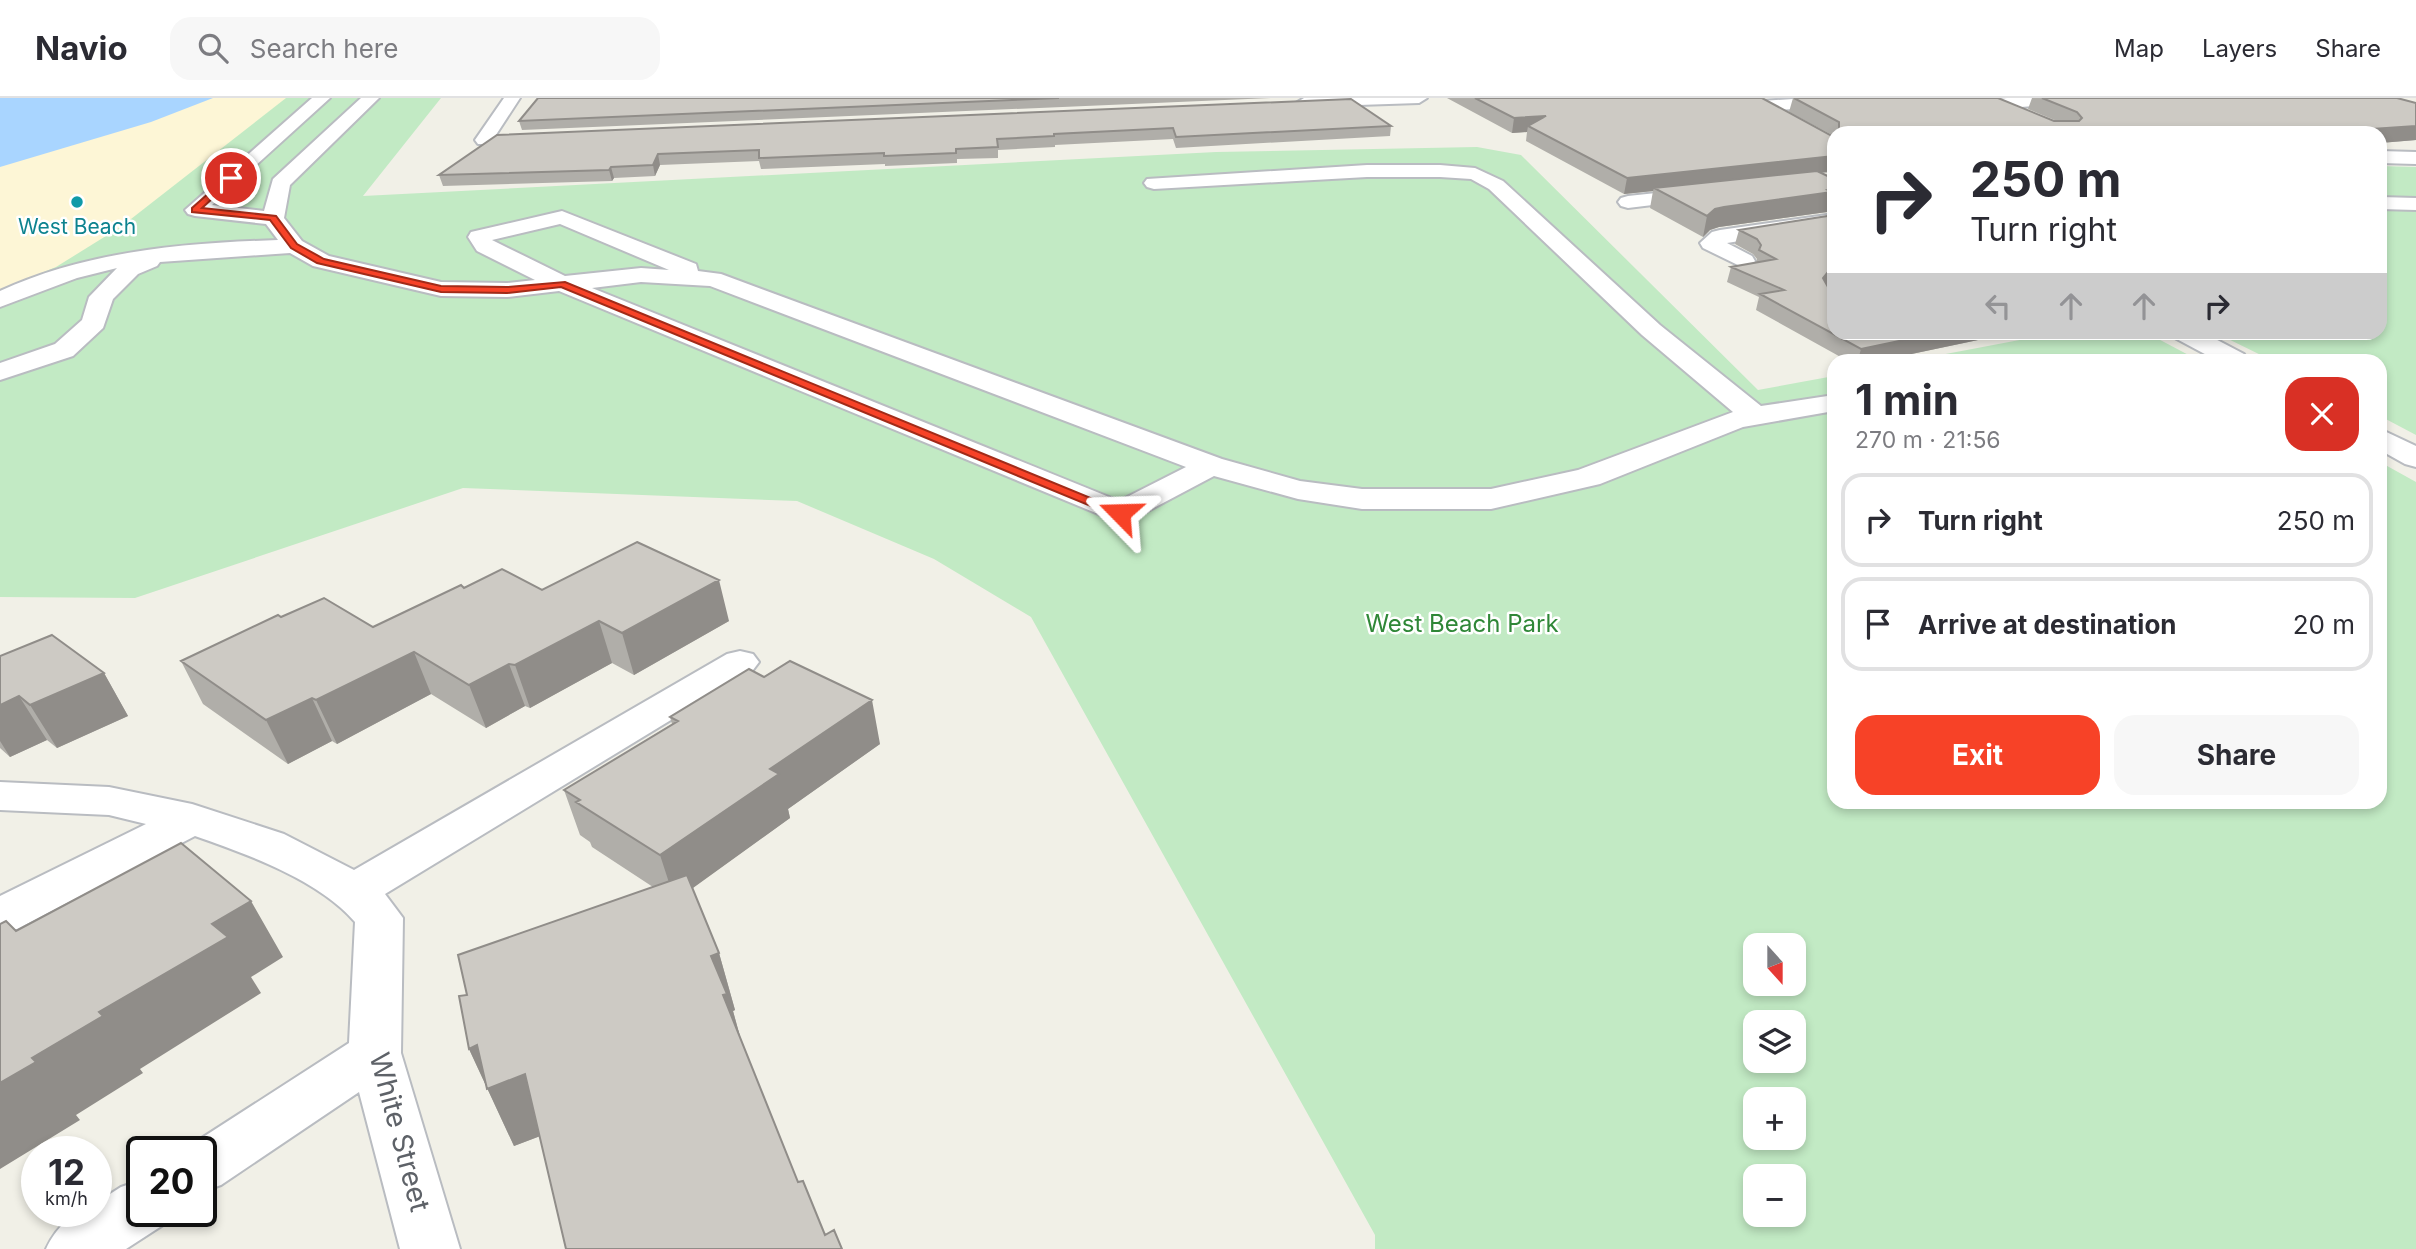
<!DOCTYPE html>
<html lang="en">
<head>
<meta charset="utf-8">
<style>
	body { margin:0; font-family:Inter,sans-serif; background:#f7f7f7; color:#2b2b33; height:100vh; display:flex; flex-direction:column; font-size:26px; white-space:nowrap }
	* { box-sizing:border-box; margin:0 }
	p { font-size:23px; color:#7c7c81 }
	.icon { flex:none; width:38px; height:38px; fill:none; stroke:currentColor; stroke-width:2; stroke-linecap:round; stroke-linejoin:round }
	.map { position:relative; flex:1; overflow:hidden }
	.drawer { position:absolute; left:1827px; top:256px; width:560px; height:455px; display:flex; flex-direction:column; background:#fff; border-radius:21px; box-shadow:0 4px 10px #0003 }
	.drawer>* { flex:none }
	.hud { position:absolute; left:1827px; top:28px; width:560px; height:214px; border-radius:21px; box-shadow:0 4px 10px #0003; background:#fff; color:#2b2b33; overflow:hidden }
	.needle { width:46px; rotate:159deg }
	.controls { position:absolute; left:1743px; top:835px; display:grid; gap:14px }
	.controls a { display:grid; place-items:center; width:63px; height:63px; border-radius:14px; background:#fff; box-shadow:0 4px 10px #0003; font-size:35px }
	.speed { position:absolute; left:21px; top:1038px; display:flex; gap:14px; font-size:35px; font-weight:700; text-align:center }
	.speed>* { display:grid; place-content:center; width:91px; height:91px; border-radius:50%; background:#fff; box-shadow:0 4px 10px #0003; line-height:1 }
	.speed small { font-size:18px; font-weight:400 }
	.speed .limit { border:4px solid #111; border-radius:10px; background:#fff; color:#111 }
	.pin { position:absolute; display:grid; place-items:center; width:60px; height:60px; color:#fff; margin:-30px; border:4px solid #fff; border-radius:50%; box-shadow:0 2px 7px #0007 }
	.me { position:absolute; width:77px; margin:-38px; rotate:292deg; stroke-linejoin:round; filter:drop-shadow(0 0 5px #0008) }
	.turn { display:flex; align-items:center; gap:24px; height:147px; padding:0 28px; font-size:32px }
	.turn .icon { width:91px; height:91px; stroke-width:2.5 }
	.turn b { display:block; font-size:49px; line-height:60px }
	.lanes { display:flex; align-items:center; height:66px; padding:0 28px; background:#0003; justify-content:center; gap:35px; direction:ltr }
	.lanes .off { opacity:.35 }
	.round { display:grid; place-items:center; flex:none; width:74px; height:74px; border-radius:21px; background:#f7f7f7 }
	.headline { display:flex; align-items:center; justify-content:space-between; height:119px; padding:0 28px }
	h1 { font-size:42px; font-weight:700; line-height:52px }
	.action { display:flex; gap:14px; margin-top:auto; padding:14px 28px }
	.action a { flex:1; height:80px; border-radius:21px; background:#f74227; color:#fff; font-size:28px; font-weight:700; line-height:80px; text-align:center }
	.action a+a { background:#f7f7f7; color:#2b2b33 }
	ul { padding:0; list-style:none }
	li { display:flex; align-items:center; gap:21px; height:94px; margin:0 14px 10px; padding:0 14px; border:4px solid #e1e1e2; border-radius:21px }
	li div { flex:1 }
	li b { display:block; font-size:26px }
	li em { font-style:normal }
	header { display:flex; align-items:center; gap:42px; box-sizing:border-box; height:98px; padding:0 35px; background:#fff; border-bottom:2px solid #e1e1e2 }
	header strong { font-size:33px }
	nav { display:flex; gap:38px; margin-inline-start:auto; font-size:24px }
	.search { width:490px; height:63px; background:#f7f7f7; display:flex; align-items:center; gap:18px; box-sizing:border-box; padding:0 24px; border-radius:21px; color:#7c7c81; font-size:26px }
	.map>svg:first-child { display:block }
	.green { fill:#c2eac4; fill-rule:evenodd }
	.sand { fill:#fdf6d6 }
	.water { fill:#a9d5ff }
	.lines { fill:none; stroke-linecap:round; stroke-linejoin:round }
	.minor-casing { stroke:#b9bcc1; stroke-width:4 }
	.minor { fill:#fff; fill-rule:evenodd }
	.wall { fill:#b0aea9 }
	.shaded-wall { fill:#908d89 }
	.building { fill:#cdcac4; stroke:#908d89; stroke-width:2 }
	.route { fill:#f74227; stroke:#a12b19; stroke-width:2 }
	.culture-dot { fill:#0f9aa8; stroke:#fff; stroke-width:2.5 }
	.labels { text-anchor:middle; dominant-baseline:central; stroke-width:5; stroke-linejoin:round; paint-order:stroke }
	.far-culture-label { font-size:21px; fill:#0d838f; stroke:#fff }
	.park-label { font-size:24px; fill:#2f8737; stroke:#fff }
	.near-street-label { font-size:28px; fill:#5e6268; stroke:#fff }
</style>
</head>
<body>
<header>
<strong>Navio</strong>
<div class="search"><svg class="icon" aria-label="search" viewBox="0 0 24 24"><circle cx="10" cy="10" r="6"/><path d="M15 15l6 6"/></svg>Search here</div>
<nav><a>Map</a><a>Layers</a><a>Share</a></nav>
</header>
<div class="map">
<svg width="2416" height="1151" viewBox="0 0 2416 1151">
	<rect width="100%" height="100%" fill="#f1f0e7"/>
	<path class="green" d="M213,0H441L363,98L1216,54L1477,49L1521,57L1758,292L1834,278V704H2380V364L2416,384V1151H1375V1137L1031,519L934,461L797,403L463,390L135,500L0,499V69ZM1755,847H1794V886H1755ZM1755,924H1794V962H1755ZM1755,1001H1794V1040H1755ZM1755,1078H1794V1116H1755Z
		M2380,68L2416,69V337L2380,318V262H2271L2216,235L2380,234Z
		M2062,234L2147,235L2198,262H1914Z"/>
	<path class="sand" d="M165,0H286L122,128L56,169L0,192V54Z"/>
	<path class="water" d="M0,0H213L151,24L0,69Z"/>
	<g class="lines">
		<g class="minor-casing">
			<path id="minor" d="M312,0H330L212,107L264,113L273,81L361,0H379L290,87L284,120L302,143L329,158L441,184L507,185L535,182L477,153L468,139L471,134L562,113L696,166L698,173L721,176L1222,361L1300,383L1362,391H1491L1578,372L1733,314L1642,237L1489,91L1471,81L1440,79H1367L1154,91L1147,89L1144,85L1147,81L1367,67H1440L1475,70L1503,83L1660,227L1761,308L1834,297V313L1743,329L1600,386L1491,411H1362L1298,401L1214,378L1131,422L1120,425L559,193L507,199L441,198L313,168L290,155L160,164L157,168L138,176L113,201L103,230L73,258L0,282V265L55,246L82,222L89,199L117,170L77,180L0,209V193C87,153 183,145 278,142L266,126L195,118L188,116L185,112ZM560,126L669,172L641,170L565,178L492,142ZM641,184L710,188L1186,369L1119,403L592,190Z
				M504,0H520L490,46H478L475,42Z
				M1304,0H1427L1419,5L1298,9L1296,5Z
				M1808,0H1898L1890,5L1760,13L1751,8L1760,3Z
				M2007,0H2079L2071,5L1995,11L1987,6L1989,2Z
				M2380,53L2416,54V66L2380,65Z
				M1703,90L1710,92L1713,96L1710,100L1628,110L1621,108L1618,104L1621,100L1628,98Z
				M2380,99L2416,100V112L2380,111Z
				M1834,116V128L1727,145L1752,158L1755,163L1752,168L1744,170L1703,150L1700,145L1712,134L1720,132Z
				M2170,234H2202L2244,256L2248,262H2216L2173,239Z
				M2380,331L2416,348V369L2405,366L2380,352Z
				M740,553L753,556L759,564L753,572L385,796L403,820L401,955L460,1151H400L359,994L221,1087L201,1094V1054H180L349,945L355,824C319,782 247,756 195,738L17,831L0,836V798L146,726L109,717L0,712V684L109,689L192,706L284,736L354,772L727,556Z
				M142,1082V1113H169L163,1127L126,1151H46C56,1130 71,1113 96,1113V1105L121,1089Z"/>
		</g>
		<use href="#minor" class="minor"/>
	</g>
	<path class="wall" d="M538,0H1271L522,32L519,23Z
		M1447,0H1762L1834,39V74L1821,75L1827,112V114L1719,129L1710,132L1703,139L1650,110L1653,93L1624,96L1526,43L1527,34L1512,35Z
		M1793,0L2054,23H2057L2028,11L2032,0H2397L2416,5V42L2380,45V35H1834V38L1789,14Z
		M1391,28L1390,38L1176,50L1173,41L1055,47V49L998,52V60L957,61V65L885,68V66L761,71L759,63L660,67L655,78L614,80L612,83L443,88L439,77L497,37Z
		M1834,117L1828,189L2016,234L1883,262H1846L1756,212L1759,199L1727,184L1731,169L1756,165L1757,161L1753,156L1735,146L1739,132Z
		M542,492L729,523L634,577L612,565L530,610L525,608L486,630L431,596L337,646L332,643L288,666L203,606L181,563L281,519L373,529Z
		M0,558L104,575L128,618L57,650L47,642L10,659L0,650Z
		M670,619L880,646L788,711L790,720L692,790L719,855L735,912L733,913L741,942L798,1084L825,1137L842,1151L540,1038L514,1048L469,951L467,897L653,789L592,749L590,744L580,737L564,692L672,626Z"/>
	<path class="shaded-wall" d="M1546,18L1528,28L1527,34L1512,35L1514,20Z
		M2416,28V42L2380,45V35H2352L2353,33Z
		M2261,29L2258,35H2210Z
		M658,56L660,67L655,78L653,67Z
		M1834,58V73L1659,93L1654,90L1653,93L1624,96L1627,80Z
		M611,69L614,80L612,83L609,72Z
		M1834,91V111L1827,112V114L1719,129L1710,132L1703,139L1707,118L1715,111L1724,109Z
		M1834,173V188L1823,189V180L1828,174Z
		M1942,234H2016L1883,262H1858L1861,251Z
		M719,482L729,523L634,577L622,535Z
		M599,523L612,565L530,610L515,567Z
		M414,554L431,596L337,646L316,602Z
		M509,566L525,608L486,630L469,587Z
		M104,575L128,618L57,650L30,607Z
		M19,598L47,642L10,659L0,643V607Z
		M312,600L332,643L288,666L266,622Z
		M872,602L880,646L788,711L790,720L675,803L660,757L770,671Z
		M251,803L283,859L251,879L261,895L140,971L143,975L76,1017L80,1022L0,1071V985L32,960L99,914L212,826Z
		M719,855L735,912L733,913L744,953L740,954L711,858Z
		M477,947L525,976L551,1034L514,1048L469,951Z"/>
	<path class="building" d="M538,0H1059L519,23Z
		M1475,0H1762L1834,39V58L1627,80L1528,28L1546,18L1514,20Z
		M1794,0H1998L2054,23H2079L2082,20L2077,14L2042,0H2397L2416,5V28L2342,33L2329,30L2261,29L2210,35H1839V24Z
		M1351,1L1391,28L1176,39L1173,30L1054,36V38L997,41L998,49L956,51V55L884,58V55L759,60V52L658,56L653,67L611,69L609,72L439,77L497,37Z
		M1817,73L1834,81V91L1828,92L1832,94L1724,109L1715,111L1707,118L1654,90Z
		M1834,117V173L1828,174L1823,180L1828,189H1834V234H1942L1861,251L1760,196L1784,192L1731,169L1776,161L1759,152L1761,147L1757,141L1739,132Z
		M637,444L719,482L622,535L599,523L515,567L509,566L469,587L414,554L316,602L312,600L266,622L181,563L278,517L281,519L324,500L373,529L461,487L464,490L502,471L542,492Z
		M52,537L104,575L30,607L19,598L0,607V558Z
		M790,563L872,602L770,671L779,676L660,757L576,704L580,702L564,692L678,623L670,619L749,571L764,579Z
		M181,745L251,803L212,826L228,839L99,914L103,918L32,960L36,964L0,985V826L6,823L16,833Z
		M687,777L719,855L711,858L727,896L723,897L798,1084L803,1083L825,1137L834,1132L842,1151H566L525,976L487,991L477,947L469,951L459,898L467,897L458,857Z"/>
	<path class="route" d="M228,78L235,80L202,110L276,118L297,146L324,161L441,188L507,189L565,184L1127,415L1120,419L1115,418L561,189L507,195L441,194L317,165L291,150L270,122L192,114V110Z"/>
	<circle class="culture-dot" cx="77" cy="104" r="7"/>
	<g class="labels">
		<g class="far-culture-label">
			<text x="77" y="128">West Beach</text>
		</g>
		<g class="park-label">
			<text x="1462" y="525">West Beach Park</text>
		</g>
		<g class="near-street-label">
			<text transform="translate(400 1034) rotate(75)">White Street</text>
		</g>
	</g>
</svg>
<div class="controls">
<a><svg class="needle" viewBox="-14 -14 28 28"><path d="M0-13l5 13h-10z" fill="#e53935"/><path d="M0 13l5-13h-10z" fill="#7c7c81"/></svg></a>
<a><svg class="icon" aria-label="layers" viewBox="0 0 24 24"><path d="M12 4l9 5-9 5-9-5zM3 14l9 5 9-5"/></svg></a>
<a>+</a>
<a>−</a>
</div>
<div class="speed"><div>12<small>km/h</small></div><div class="limit">20</div></div>
<div class="pin" style="left:231px;top:80px;background:#d93025"><svg class="icon" aria-label="arrive" viewBox="0 0 24 24"><path d="M6 21V4h12l-3 4 3 4H6"/></svg></div>
<svg class="me" style="left:1120px;top:415px" viewBox="-20 -20 40 40"><path d="M0-17L14 15 0 8-14 15z" fill="#f74227" stroke="#fff" stroke-width="4"/></svg>
<div class="hud">
<div class="turn"><svg class="icon" aria-label="right" viewBox="0 0 24 24"><path d="M7 20v-9h11M14 6l5 5-5 5"/></svg><div><b>250 m</b>Turn right</div></div>
<div class="lanes"><svg class="icon off" aria-label="left" viewBox="0 0 24 24"><path d="M17 20v-9H6M10 6l-5 5 5 5"/></svg><svg class="icon off" aria-label="ahead" viewBox="0 0 24 24"><path d="M12 20V5M6 11l6-6 6 6"/></svg><svg class="icon off" aria-label="ahead" viewBox="0 0 24 24"><path d="M12 20V5M6 11l6-6 6 6"/></svg><svg class="icon" aria-label="right" viewBox="0 0 24 24"><path d="M7 20v-9h11M14 6l5 5-5 5"/></svg></div>
</div>
<section class="drawer">
<div class="headline"><div><h1>1 min</h1><p>270 m · 21:56</p></div><a class="round" style="background:#d93025;color:#fff"><svg class="icon" aria-label="close" viewBox="0 0 24 24"><path d="M6 6l12 12M18 6L6 18"/></svg></a></div>
<ul>
<li><svg class="icon" aria-label="right" viewBox="0 0 24 24"><path d="M7 20v-9h11M14 6l5 5-5 5"/></svg><div><b>Turn right</b></div><em>250 m</em></li>
<li><svg class="icon" aria-label="arrive" viewBox="0 0 24 24"><path d="M6 21V4h12l-3 4 3 4H6"/></svg><div><b>Arrive at destination</b></div><em>20 m</em></li>
</ul>
<div class="action"><a>Exit</a><a>Share</a></div>
</section>
</div>
</body>
</html>
